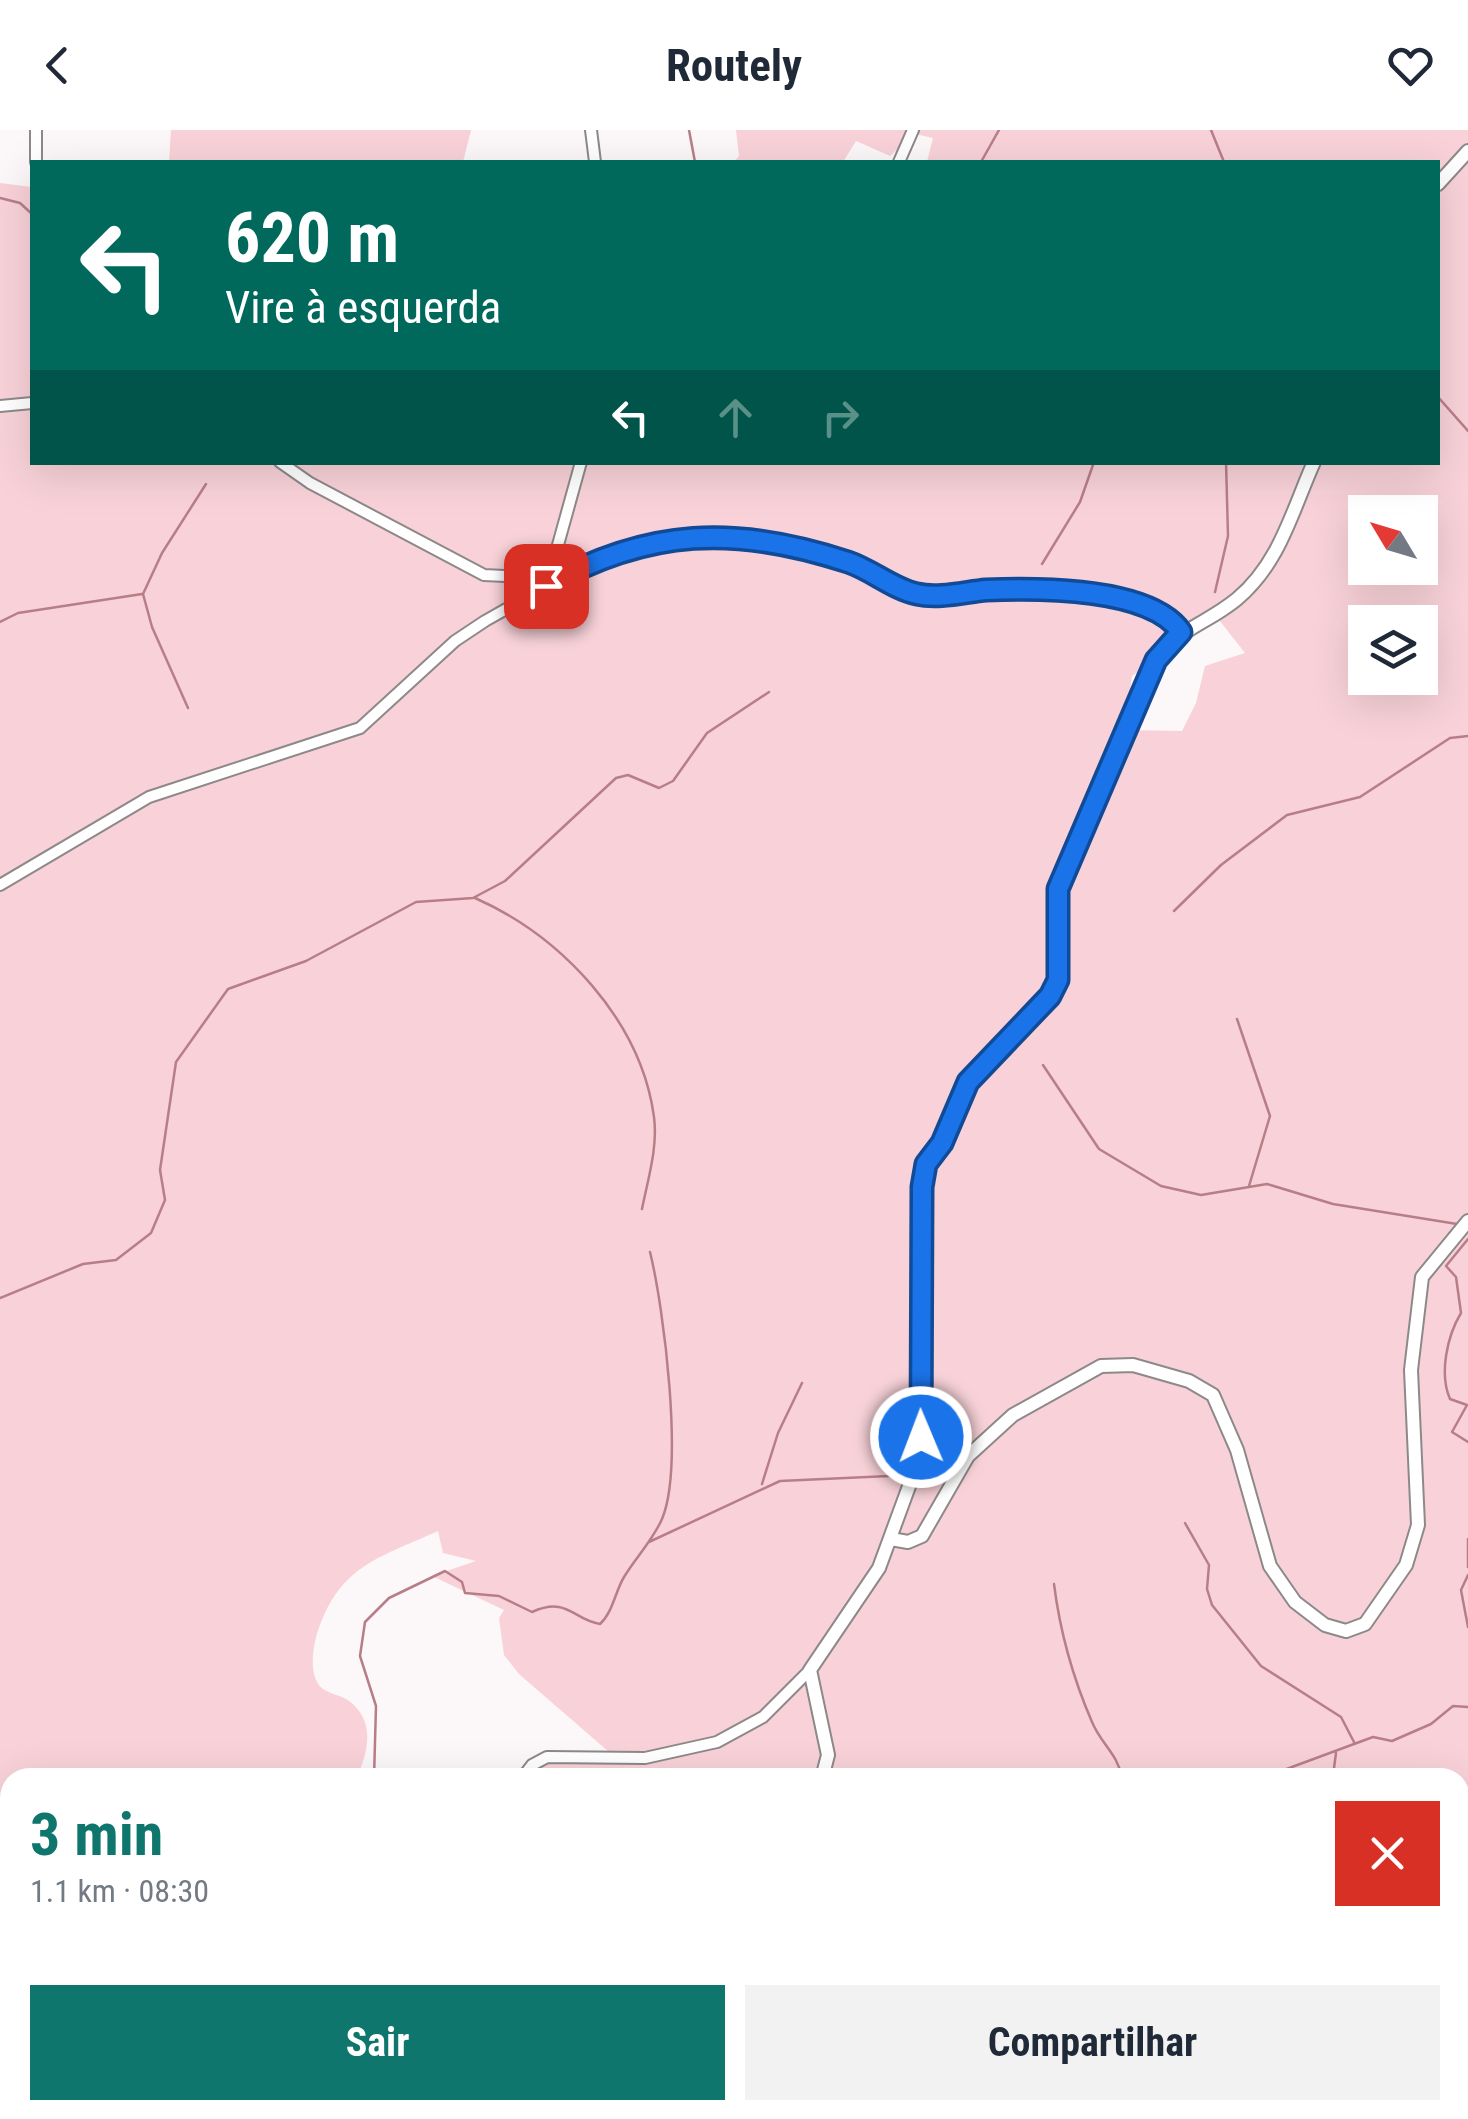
<!DOCTYPE html>
<html lang="pt">
<head>
<meta charset="utf-8">
<style>
	body { margin:0; font-family:"Roboto Condensed",sans-serif; background:#f2f2f3; color:#1f2937; height:100vh; display:flex; flex-direction:column; font-size:38px; white-space:nowrap }
	* { box-sizing:border-box; margin:0 }
	p { font-size:32px; color:#747a83 }
	.icon { flex:none; width:55px; height:55px; fill:none; stroke:currentColor; stroke-width:2; stroke-linecap:round; stroke-linejoin:round }
	.map { position:relative; flex:1; overflow:hidden }
	.panel { position:absolute; left:0px; top:1638px; width:1470px; height:352px; display:flex; flex-direction:column; background:#fff; border-radius:30px 30px 0 0; box-shadow:0 10px 40px #0002 }
	.panel>* { flex:none }
	.hud { position:absolute; left:30px; top:30px; width:1410px; height:305px; border-radius:0px; box-shadow:0 10px 40px #0002; background:#00695c; color:#fff; overflow:hidden }
	.needle { width:65px; rotate:308deg }
	.buttons { position:absolute; left:1348px; top:365px; display:grid; gap:20px }
	.buttons a { display:grid; place-items:center; width:90px; height:90px; border-radius:0px; background:#fff; box-shadow:0 10px 40px #0002; font-size:50px }
	.pin { position:absolute; display:grid; place-items:center; width:85px; height:85px; color:#fff; margin:-42px; border-radius:20px; box-shadow:0 5px 15px #0006 }
	.me { position:absolute; width:110px; margin:-55px; rotate:359deg; stroke-linejoin:round; filter:drop-shadow(0 0 8px #0008) }
	.turn { display:flex; align-items:center; gap:35px; height:210px; padding:0 30px; font-size:45px }
	.turn .icon { width:130px; height:130px; stroke-width:2.5 }
	.turn b { display:block; font-size:70px; line-height:85px }
	.lanes { display:flex; align-items:center; height:95px; padding:0 30px; background:#0003; justify-content:center; gap:50px; direction:ltr }
	.lanes .off { opacity:.35 }
	.round { display:grid; place-items:center; flex:none; width:105px; height:105px; border-radius:0px; background:#f2f2f3 }
	.summary { display:flex; align-items:center; justify-content:space-between; height:170px; padding:0 30px }
	h1 { font-size:60px; font-weight:700; line-height:75px; color:#0f766e }
	.action { display:flex; gap:20px; margin-top:auto; padding:20px 30px }
	.action a { flex:1; height:115px; border-radius:0px; background:#0f766e; color:#fff; font-size:40px; font-weight:700; line-height:115px; text-align:center }
	.action a+a { background:#f2f2f3; color:#1f2937 }
	header { display:flex; justify-content:space-between; align-items:center; height:130px; padding:0 30px; background:#fff; font-size:45px; font-weight:700 }
	.map>svg:first-child { display:block }
	.green { fill:#f8d2d8; fill-rule:evenodd }
	.water { fill:#fdabb9; stroke:#b87e88; stroke-width:2.5 }
	.lines { fill:none; stroke-linecap:round; stroke-linejoin:round }
	.stream { stroke:#b87e88; stroke-width:2.5 }
	.minor-casing { stroke:#8d8889; stroke-width:14 }
	.tertiary-casing { stroke:#8d8889; stroke-width:16 }
	.minor { stroke:#fff; stroke-width:10 }
	.tertiary { stroke:#fff; stroke-width:12 }
	.route-casing { stroke:#114b97; stroke-width:25 }
	.route { stroke:#1a73e8; stroke-width:18 }
</style>
</head>
<body>
<header><svg class="icon" aria-label="back" viewBox="0 0 24 24"><path d="M15 5l-7 7 7 7"/></svg>Routely<svg class="icon" aria-label="heart" viewBox="0 0 24 24"><path d="M12 20l-8-8c-3-5 5-10 8-4 3-6 11-1 8 4z"/></svg></header>
<div class="map">
<svg width="1468" height="1989" viewBox="0 0 1468 1989">
	<rect width="100%" height="100%" fill="#fcf7f8"/>
	<path class="green" d="M171,0H471L463,32H169Z
		M736,0H1468V1862L1460,1856V1648L521,1647L538,1627L609,1622L519,1544L504,1525L499,1488L504,1480L432,1446L476,1431L443,1423L438,1401C376,1429 338,1436 316,1507C313,1520 310,1539 317,1552C324,1565 339,1563 349,1571C376,1591 368,1622 357,1647L10,1648V1980H1066L1063,1989H0V53L32,57V332H1438V32H927L933,8L915,4L890,26L856,11L843,32H734L739,26ZM1365,382H1420V438H1365ZM1216,486L1245,523L1205,536L1196,573L1182,601L1124,600L1132,546ZM1365,492H1420V548H1365Z"/>
	<path class="water" d="M1325,1980H1410L1415,1989H1332Z"/>
	<g class="lines">
		<path class="stream" d="M689,0L695,32
			M1211,0L1224,32
			M981,32L999,0
			M0,68L20,73L32,84
			M1438,267L1468,301
			M1042,434L1080,372L1094,332
			M1215,462L1228,406L1226,332
			M0,492L18,483L142,464
			M188,578L152,497L143,464L162,423L206,354
			M475,768C561,806 641,890 654,987C658,1017 648,1049 642,1079
			M1174,781L1221,735L1287,685L1360,667L1450,608L1468,606
			M1237,889L1270,986L1249,1056
			M1043,935L1099,1019L1161,1056L1201,1065L1267,1054L1333,1074L1457,1094
			M1468,1109L1446,1136L1456,1147L1461,1183C1447,1206 1439,1244 1450,1269L1467,1275L1452,1302L1468,1312
			M0,1168L83,1134L116,1130L151,1103L165,1070L160,1040L176,932L228,859L306,831L416,772L473,768L505,751L616,648L628,645L659,658L673,651L707,603L769,562
			M762,1354L778,1303L802,1253
			M1185,1393L1209,1435L1207,1459L1212,1475L1261,1536L1341,1587L1355,1614
			M1468,1409V1437
			M649,1412L780,1351L889,1346L910,1332
			M1468,1445L1461,1460L1468,1497
			M1054,1454C1060,1502 1073,1548 1092,1592C1101,1614 1118,1624 1122,1648
			M1336,1623L1334,1638L1340,1648
			M374,1648L376,1576L360,1526L365,1492L389,1468L445,1441L462,1452L465,1463L499,1466L532,1482C568,1466 573,1490 600,1494C613,1482 615,1462 624,1447C636,1427 653,1410 662,1389C684,1337 664,1179 650,1122
			M1262,1648L1373,1607L1392,1611L1431,1594L1453,1576L1468,1577
			M1460,1877L1468,1878
			M0,1925L10,1926
			M0,1983L33,1989L47,1980"/>
		<g class="minor-casing">
			<path id="minor" d="M591,0L595,32
				M36,32V0
				M899,32L913,0
				M0,276L32,273
				M280,332L310,353L484,445L548,448
				M548,451L581,332
				M0,755L149,667L360,598L455,511L485,491L593,430L642,414L706,409L791,418L849,432L921,465L1002,460L1132,470L1167,484L1181,502
				M522,1648L532,1635L547,1627L645,1628L717,1612L763,1587L810,1540
				M1460,1962L1468,1966
				M888,1980L893,1989
				M646,1989L647,1980
				M764,1989L770,1980"/>
		</g>
		<g class="tertiary-casing">
			<path id="tertiary" d="M1438,54L1468,21
				M891,1409L908,1412L922,1406L968,1326L1013,1285L1101,1236L1133,1235L1189,1251L1213,1265L1237,1320L1270,1436L1295,1472L1325,1495L1346,1501L1365,1494L1406,1435L1418,1395L1411,1240L1422,1147L1468,1091
				M822,1648L828,1625L810,1540L879,1438L915,1340L921,1307L922,1057L927,1034L942,1013L968,952L1050,867L1057,851L1058,759L1156,530C1184,495 1205,495 1237,469C1280,433 1292,381 1314,332
				M309,1980H334
				M54,1989L65,1980"/>
		</g>
		<use href="#minor" class="minor"/>
		<use href="#tertiary" class="tertiary"/>
	</g>
	<g class="lines">
		<g class="route-casing">
			<path id="route" d="M546,456C648,398 736,395 848,432C872,440 893,459 917,464C938,469 965,462 986,460C1038,458 1150,457 1181,502L1156,530L1058,759V850L1050,866L968,952L942,1013L926,1034L922,1057L921,1307"/>
		</g>
		<use href="#route" class="route"/>
	</g>
</svg>
<div class="buttons">
<a><svg class="needle" viewBox="-14 -14 28 28"><path d="M0-13l5 13h-10z" fill="#e53935"/><path d="M0 13l5-13h-10z" fill="#747a83"/></svg></a>
<a><svg class="icon" aria-label="layers" viewBox="0 0 24 24"><path d="M12 4l9 5-9 5-9-5zM3 14l9 5 9-5"/></svg></a>
</div>
<div class="pin" style="left:546px;top:456px;background:#d93025"><svg class="icon" aria-label="arrive" viewBox="0 0 24 24"><path d="M6 21V4h12l-3 4 3 4H6"/></svg></div>
<svg class="me" style="left:921px;top:1307px" viewBox="-20 -20 40 40"><circle r="17" fill="#1a73e8" stroke="#fff" stroke-width="3"/><path d="M0-11L8 9 0 5-8 9z" fill="#fff"/></svg>
<div class="hud">
<div class="turn"><svg class="icon" aria-label="left" viewBox="0 0 24 24"><path d="M17 20v-9H6M10 6l-5 5 5 5"/></svg><div><b>620 m</b>Vire à esquerda</div></div>
<div class="lanes"><svg class="icon" aria-label="left" viewBox="0 0 24 24"><path d="M17 20v-9H6M10 6l-5 5 5 5"/></svg><svg class="icon off" aria-label="ahead" viewBox="0 0 24 24"><path d="M12 20V5M6 11l6-6 6 6"/></svg><svg class="icon off" aria-label="right" viewBox="0 0 24 24"><path d="M7 20v-9h11M14 6l5 5-5 5"/></svg></div>
</div>
<section class="panel">
<div class="summary"><div><h1>3 min</h1><p>1.1 km · 08:30</p></div><a class="round" style="background:#d93025;color:#fff"><svg class="icon" aria-label="close" viewBox="0 0 24 24"><path d="M6 6l12 12M18 6L6 18"/></svg></a></div>
<div class="action"><a>Sair</a><a>Compartilhar</a></div>
</section>
</div>
</body>
</html>
